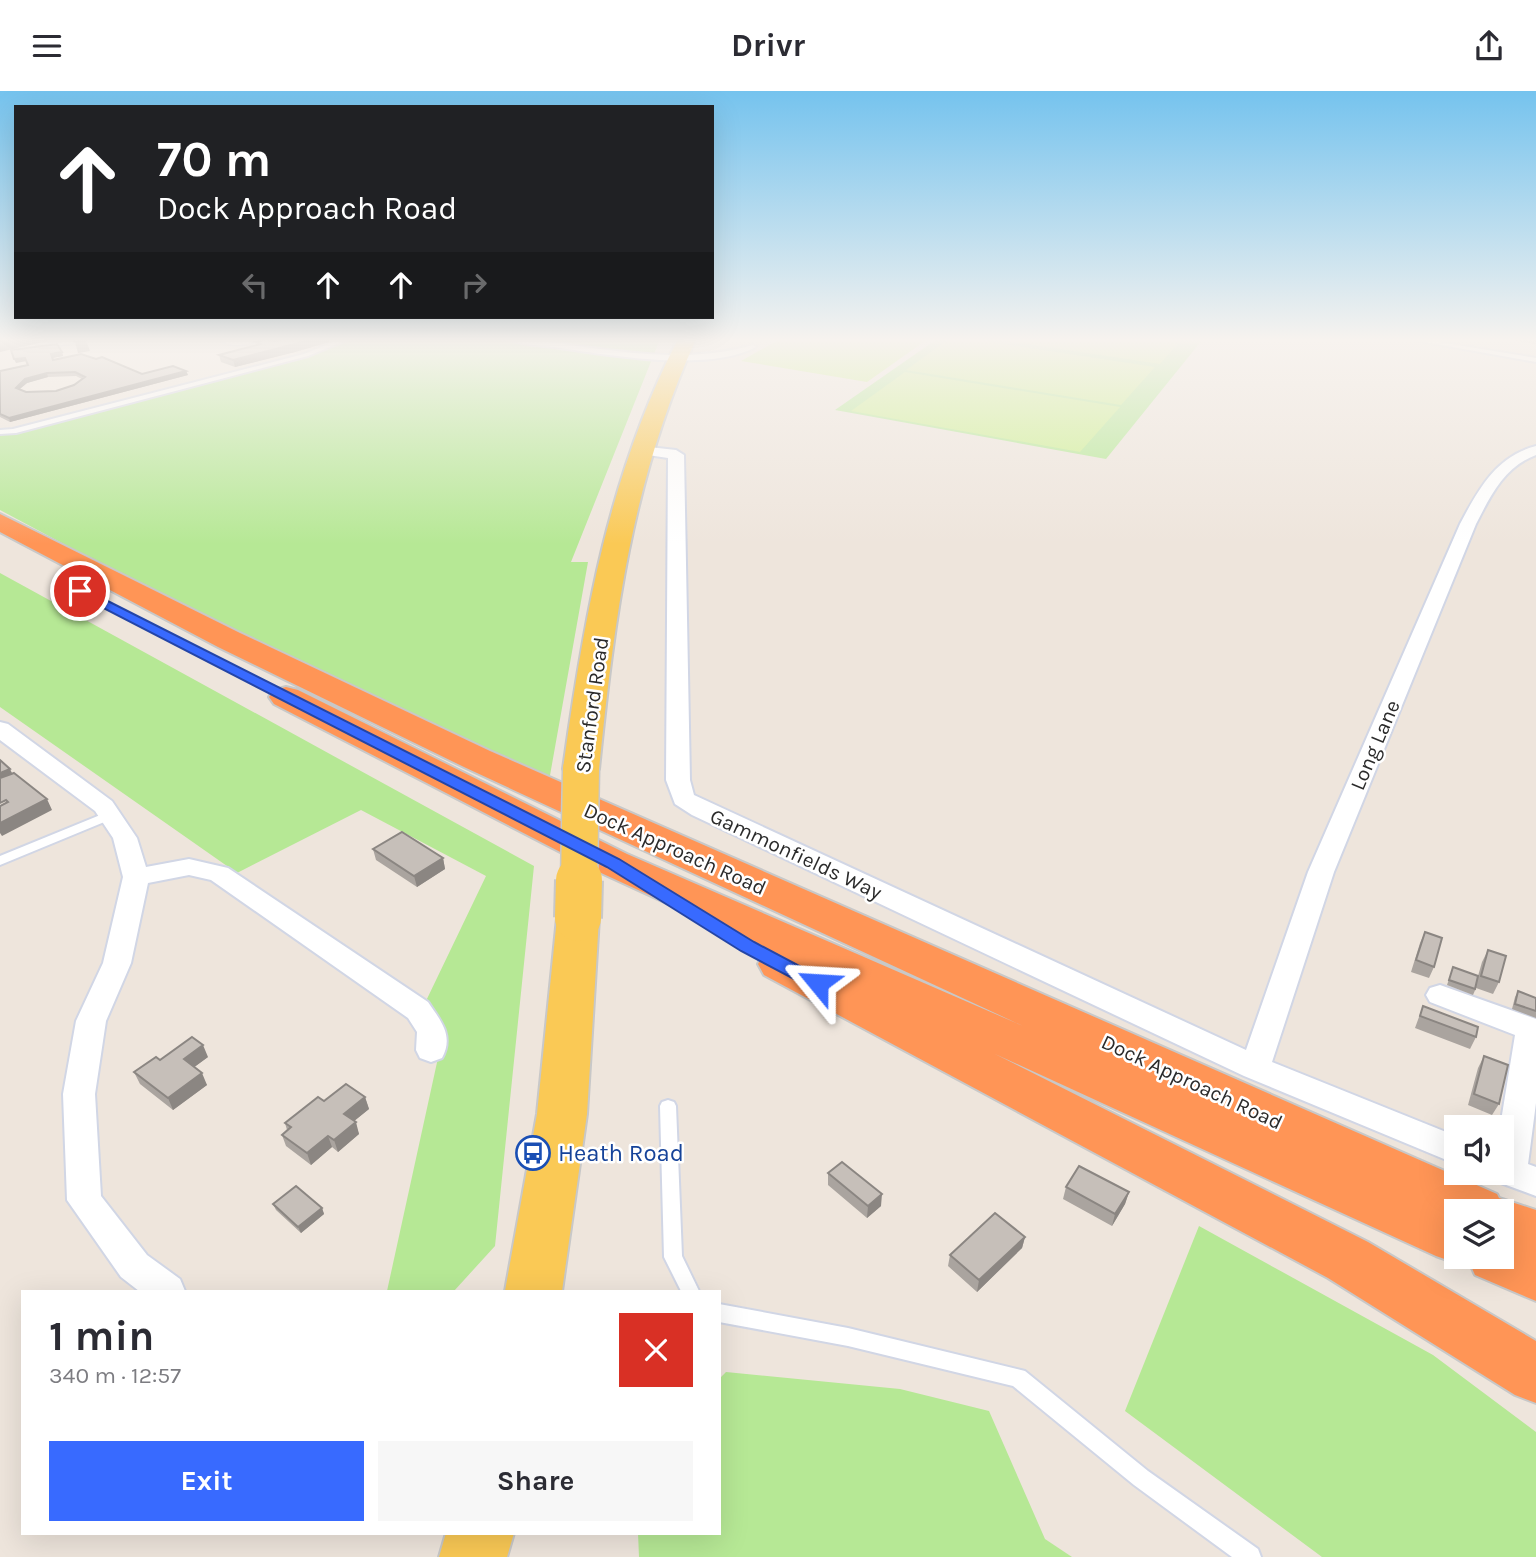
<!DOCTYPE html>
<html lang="en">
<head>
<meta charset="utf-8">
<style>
	body { margin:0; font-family:Karla,sans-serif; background:#f7f7f7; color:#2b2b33; height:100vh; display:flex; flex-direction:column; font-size:26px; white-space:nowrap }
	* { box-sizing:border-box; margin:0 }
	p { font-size:23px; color:#7c7c81 }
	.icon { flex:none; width:38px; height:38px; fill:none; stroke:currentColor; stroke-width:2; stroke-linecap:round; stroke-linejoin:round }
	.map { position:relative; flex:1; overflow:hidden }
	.side { position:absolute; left:21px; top:1199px; width:700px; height:245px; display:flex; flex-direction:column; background:#fff; border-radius:0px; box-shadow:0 7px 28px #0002 }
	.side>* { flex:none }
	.hud { position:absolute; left:14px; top:14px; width:700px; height:214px; border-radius:0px; box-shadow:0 7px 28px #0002; background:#202124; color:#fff; overflow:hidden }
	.controls { position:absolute; left:1444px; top:1024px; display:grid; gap:14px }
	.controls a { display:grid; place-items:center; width:70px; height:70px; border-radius:0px; background:#fff; box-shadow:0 7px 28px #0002; font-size:35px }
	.pin { position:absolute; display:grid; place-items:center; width:60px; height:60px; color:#fff; margin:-30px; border:4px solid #fff; border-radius:50%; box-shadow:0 2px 7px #0007 }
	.me { position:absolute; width:77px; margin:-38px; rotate:297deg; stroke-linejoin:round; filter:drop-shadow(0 0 5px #0008) }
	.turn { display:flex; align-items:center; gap:24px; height:147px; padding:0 28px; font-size:32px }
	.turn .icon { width:91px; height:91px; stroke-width:2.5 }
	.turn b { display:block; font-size:49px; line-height:60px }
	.lanes { display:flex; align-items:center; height:66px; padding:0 28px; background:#0003; justify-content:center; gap:35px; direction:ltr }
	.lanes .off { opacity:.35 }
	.round { display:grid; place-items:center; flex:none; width:74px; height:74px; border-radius:0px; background:#f7f7f7 }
	.head { display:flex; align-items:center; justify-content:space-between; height:119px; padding:0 28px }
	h1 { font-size:42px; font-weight:700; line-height:52px }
	.action { display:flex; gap:14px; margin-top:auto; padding:14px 28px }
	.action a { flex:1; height:80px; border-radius:0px; background:#386aff; color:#fff; font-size:28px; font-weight:700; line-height:80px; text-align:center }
	.action a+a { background:#f7f7f7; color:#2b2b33 }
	header { display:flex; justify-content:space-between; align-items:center; height:91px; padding:0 28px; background:#fff; font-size:32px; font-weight:700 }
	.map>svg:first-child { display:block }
	.green { fill:#b6e895 }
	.pitch { fill:#cdf090 }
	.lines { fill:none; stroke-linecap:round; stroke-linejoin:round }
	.lane-casing { stroke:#d1d6e5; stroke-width:4 }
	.street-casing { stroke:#d1d6e5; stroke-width:4 }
	.primary-casing { stroke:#c8c8c8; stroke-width:4 }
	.highway-casing { stroke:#c8c8c8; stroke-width:4 }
	.lane { fill:#fff; fill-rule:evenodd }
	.street { fill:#fff; fill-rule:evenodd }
	.primary { fill:#fac955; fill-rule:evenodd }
	.highway { fill:#ff9556; fill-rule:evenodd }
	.primary-bridge-far1-casing { stroke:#c8c8c8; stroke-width:39; stroke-linecap:butt }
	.primary-bridge-casing { stroke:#c8c8c8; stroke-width:50; stroke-linecap:butt }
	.primary-bridge-far1 { stroke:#fac955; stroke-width:36 }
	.primary-bridge { stroke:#fac955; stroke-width:46 }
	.wall { fill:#aaa49f; fill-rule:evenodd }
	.shaded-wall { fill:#8b8682 }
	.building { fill:#c6bfb9; stroke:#8b8682; stroke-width:2; fill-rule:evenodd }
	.route { fill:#386aff; stroke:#2445a6; stroke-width:2 }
	.labels { text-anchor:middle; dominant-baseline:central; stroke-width:5; stroke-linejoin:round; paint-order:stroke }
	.street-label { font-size:21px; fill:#2b2b2b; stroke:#fff }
	.near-transit-label { font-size:24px; fill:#164399; stroke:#fff; text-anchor:start }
</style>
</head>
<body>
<header><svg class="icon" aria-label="menu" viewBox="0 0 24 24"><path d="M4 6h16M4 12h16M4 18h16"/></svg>Drivr<svg class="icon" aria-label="share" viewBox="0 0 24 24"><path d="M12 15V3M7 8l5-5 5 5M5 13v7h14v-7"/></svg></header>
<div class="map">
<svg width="1536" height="1466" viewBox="0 0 1536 1466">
	<rect width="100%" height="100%" fill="#eee5dc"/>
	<path class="green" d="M340,248H660L571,471H588L549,690L148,498L0,419V340L303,264Z
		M937,248H1203L1106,368L835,319Z
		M0,482L534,775L495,1155L454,1200H387L443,944L425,912L486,785L361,719L237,782L0,616Z
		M1199,1135L1433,1264L1536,1341V1466H1322L1125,1320Z
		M726,1281L900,1298L989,1320L1045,1448L1072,1466H639L638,1442H719V1288Z"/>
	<path class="pitch" d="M780,248H928L867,291L741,270Z
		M949,248H970L1155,276L1121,314L906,279Z
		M994,248H1182L1160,273Z
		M905,281L1120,316L1080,361L851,320Z"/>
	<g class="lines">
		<g class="lane-casing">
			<path id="lane" d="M65,248H73L78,251L50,256L47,254L68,250Z
				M218,248L233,250L259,248C246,255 230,257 218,248Z
				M341,248H349L308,265L16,342L0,343V339L13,338L304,263Z
				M507,248C530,247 554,252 577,255C637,263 694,271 753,254L756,256C708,282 607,264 554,256C539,254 520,254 507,248Z
				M1408,248H1420L1536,267V271Z
				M110,720L116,724L114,727L0,774V765Z
				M668,1009L674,1011L676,1015L682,1165L699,1200H681L664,1166L660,1015L662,1011Z
				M719,1213L848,1237L1025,1280L1148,1380L1258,1458L1261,1466H1232L1134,1394L1013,1295L848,1255L719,1231Z"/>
		</g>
		<g class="street-casing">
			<path id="street" d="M640,355L676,359L684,364L690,689L694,704L1246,959L1308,781L1460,433C1478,399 1496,365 1536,355V364C1504,376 1491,404 1476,433L1334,781L1272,971L1456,1045V1073L1244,985L692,724L675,713L666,689L668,367L635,362L633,359L635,356Z
				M0,631L8,633L112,710L137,747L146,776L189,768L228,777L428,911C441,930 454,945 442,967L431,971L420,967L416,959L417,941L408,927L211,789L189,784L148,792L131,872L106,930L95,1003L101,1105L147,1164L180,1188L185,1200H139L121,1186L67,1109L63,1003L76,930L103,872L123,786L113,747L95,720L0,649Z
				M1440,894L1536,928V1012L1528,1073L1536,1076V1105L1490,1088L1487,1082H1502L1500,1036L1515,944L1430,911L1426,904L1430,897Z"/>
		</g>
		<g class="primary-casing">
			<path id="primary" d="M678,248H696C631,391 615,524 599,678L594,686L581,689L568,686L563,678C584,527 608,385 678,248Z
				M578,813L593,817L599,827L587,1023L562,1200H505L537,1023L557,827L563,817Z
				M446,1442H514L507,1466H439Z"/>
		</g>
		<g class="highway-casing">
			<path id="highway" d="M0,423L240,542L490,660L1497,1103L1499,1107L1536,1119V1210L1475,1184L1468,1168L1456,1172L1436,1165L995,963L1368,1151L1536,1250V1312L1515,1304L1328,1187L764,884L758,873L764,862L771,860L599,781L274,613L269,606L274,599L286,596L298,599L627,763L1023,935L464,676L218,556L0,441ZM1456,1120H1502V1166H1456Z"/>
		</g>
		<use href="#lane" class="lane"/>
		<use href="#street" class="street"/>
		<use href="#primary" class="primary"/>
		<use href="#highway" class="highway"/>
		<g class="primary-bridge-far1-casing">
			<path id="primary-bridge-far1" d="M579,791L581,678"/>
		</g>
		<g class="primary-bridge-casing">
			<path id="primary-bridge" d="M578,827L579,789"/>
		</g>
		<use href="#primary-bridge-far1" class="primary-bridge-far1"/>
		<use href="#primary-bridge" class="primary-bridge"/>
	</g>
	<path class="wall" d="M281,248H328L329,251L295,261L235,276L221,271L219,264L256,254L255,251L274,250Z
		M1505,248H1536V253Z
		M62,261L63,265L52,267L53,269L96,268L142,283L186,280L188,284L10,331L0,326V280L27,274L26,270L16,272ZM76,285L82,288L74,294L56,300L26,301L20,298L27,292L48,286Z
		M373,758L443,767L445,778L417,796L376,769Z
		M1425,841L1434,876L1429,887L1411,881L1420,852Z
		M1488,859L1499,891L1493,903L1476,897L1473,904L1447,894L1453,876L1478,885L1482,871Z
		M1518,900L1536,907V927L1512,918L1515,906Z
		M1423,915L1476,946L1470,958L1415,937Z
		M1484,965L1499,1013L1492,1024L1468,1014L1478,977Z
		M208,966L194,976L207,994L173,1019L140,993L134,981L160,969Z
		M365,1006L369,1018L354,1030L359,1043L338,1061L332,1056L311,1074L286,1055L282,1044L287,1039L285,1032L324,1010Z
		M828,1082L881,1115L867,1127L828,1094Z
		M1066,1096L1129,1101L1125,1113L1112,1135L1063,1108Z
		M273,1113L322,1117L324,1123L301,1142L276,1119Z
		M1025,1146L1022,1157L977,1201L948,1175L950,1164Z"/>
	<path class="shaded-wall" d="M7,248H52V249L0,261V249Z
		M314,248H328L329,251L295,261L235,276L233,269Z
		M86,249L90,260L78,262L75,251Z
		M62,261L63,265L52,267L51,263Z
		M25,267L26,270L16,272L14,268Z
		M186,280L188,284L10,331L9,327Z
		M47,282L48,286L27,292L17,300L16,297L25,288Z
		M10,678L15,688L0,694V682Z
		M47,708L52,719L2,745L0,742V732Z
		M443,767L445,778L417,796L414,785Z
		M203,954L208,966L189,980L184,968Z
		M202,982L207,994L173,1019L168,1007Z
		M365,1006L369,1018L348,1035L344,1023Z
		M356,1031L359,1043L338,1061L334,1049Z
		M328,1045L332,1056L311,1074L307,1062Z
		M1129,1101L1125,1113L1112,1135L1115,1123Z
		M882,1103L881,1115L867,1127L868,1115Z
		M322,1117L324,1123L301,1142L298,1136Z
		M1025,1146L1022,1157L977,1201L979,1189Z"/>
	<path class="building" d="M72,248H85L86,249L75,251Z
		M268,248L274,250L281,248H314L233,269L219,264L261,253L255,251Z
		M57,253L62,261L51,263L53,269L81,263L96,268L102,266L142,283L173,275L186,280L9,327L0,323V280L28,274L25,267L14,268L11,259ZM75,281L85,286L74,294L56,300L26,301L16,297L25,288L47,282Z
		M0,669L10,678L0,682Z
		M14,682L47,708L0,732V715L8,711L6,709L0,712V687Z
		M402,741L443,767L414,785L373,758Z
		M1425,841L1442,847L1434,876L1416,869Z
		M1488,859L1506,865L1499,891L1481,885Z
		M1453,876L1478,885L1475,898L1449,889Z
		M1518,900L1536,907V920L1515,913Z
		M1423,915L1478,936L1476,946L1420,925Z
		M192,946L203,954L184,968L202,982L168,1007L134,981L156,966L160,969Z
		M1484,965L1508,974L1499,1013L1474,1003Z
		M346,993L365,1006L344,1023L356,1031L334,1049L328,1045L307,1062L282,1044L291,1036L285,1032L318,1006L324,1010Z
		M842,1071L882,1103L868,1115L828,1082Z
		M1079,1075L1129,1101L1115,1123L1066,1096Z
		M296,1095L322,1117L298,1136L273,1113Z
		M995,1122L1025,1146L979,1189L950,1164Z"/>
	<linearGradient id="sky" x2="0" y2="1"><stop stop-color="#75c3ee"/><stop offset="0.55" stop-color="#f7f3ef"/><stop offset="1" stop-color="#f7f3ef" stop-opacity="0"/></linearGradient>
	<rect width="1536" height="453" fill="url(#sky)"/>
	<path class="route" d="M80,496L619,768L754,851L824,888L827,892L824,897H811L741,860L607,776L76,503V497Z"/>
	<defs>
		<g id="bus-ring" transform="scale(1.75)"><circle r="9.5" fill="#fff" stroke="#1a4fb4" stroke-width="1.5"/><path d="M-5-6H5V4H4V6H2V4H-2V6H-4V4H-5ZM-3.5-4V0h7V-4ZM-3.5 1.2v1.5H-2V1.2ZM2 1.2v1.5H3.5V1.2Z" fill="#1a4fb4"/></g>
	</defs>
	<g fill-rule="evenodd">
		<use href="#bus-ring" x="533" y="1062"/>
	</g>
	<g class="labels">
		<g class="street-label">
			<text transform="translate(592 614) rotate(-82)">Stanford Road</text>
			<text transform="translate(1375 654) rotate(-67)">Long Lane</text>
			<text transform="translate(675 758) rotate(24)">Dock Approach Road</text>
			<text transform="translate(796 763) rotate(25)">Gammonfields Way</text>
			<text transform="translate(1192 991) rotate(25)">Dock Approach Road</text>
		</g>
		<g class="near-transit-label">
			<text x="558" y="1062">Heath Road</text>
		</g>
	</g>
</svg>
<div class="controls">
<a><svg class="icon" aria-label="sound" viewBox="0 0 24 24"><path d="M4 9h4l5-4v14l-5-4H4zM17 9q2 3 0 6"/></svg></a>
<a><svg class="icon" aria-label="layers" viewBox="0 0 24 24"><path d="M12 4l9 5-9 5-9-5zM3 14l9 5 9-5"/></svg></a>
</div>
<div class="pin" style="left:80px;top:500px;background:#d93025"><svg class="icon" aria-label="arrive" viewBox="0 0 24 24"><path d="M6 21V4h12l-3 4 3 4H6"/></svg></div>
<svg class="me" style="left:818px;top:892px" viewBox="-20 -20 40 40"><path d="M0-17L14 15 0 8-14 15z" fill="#386aff" stroke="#fff" stroke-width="4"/></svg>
<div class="hud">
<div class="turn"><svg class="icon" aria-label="ahead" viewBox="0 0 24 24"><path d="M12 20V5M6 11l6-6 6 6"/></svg><div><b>70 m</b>Dock Approach Road</div></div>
<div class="lanes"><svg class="icon off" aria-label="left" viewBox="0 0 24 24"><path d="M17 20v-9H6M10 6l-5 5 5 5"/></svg><svg class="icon" aria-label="ahead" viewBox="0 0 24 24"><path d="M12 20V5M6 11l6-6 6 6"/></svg><svg class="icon" aria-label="ahead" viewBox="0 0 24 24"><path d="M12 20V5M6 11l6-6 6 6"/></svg><svg class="icon off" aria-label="right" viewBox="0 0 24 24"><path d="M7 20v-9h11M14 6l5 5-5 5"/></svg></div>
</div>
<section class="side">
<div class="head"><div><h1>1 min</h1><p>340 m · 12:57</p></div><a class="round" style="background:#d93025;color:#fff"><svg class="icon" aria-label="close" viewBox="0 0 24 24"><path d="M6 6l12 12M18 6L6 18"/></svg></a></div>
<div class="action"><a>Exit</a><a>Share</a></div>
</section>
</div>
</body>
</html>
